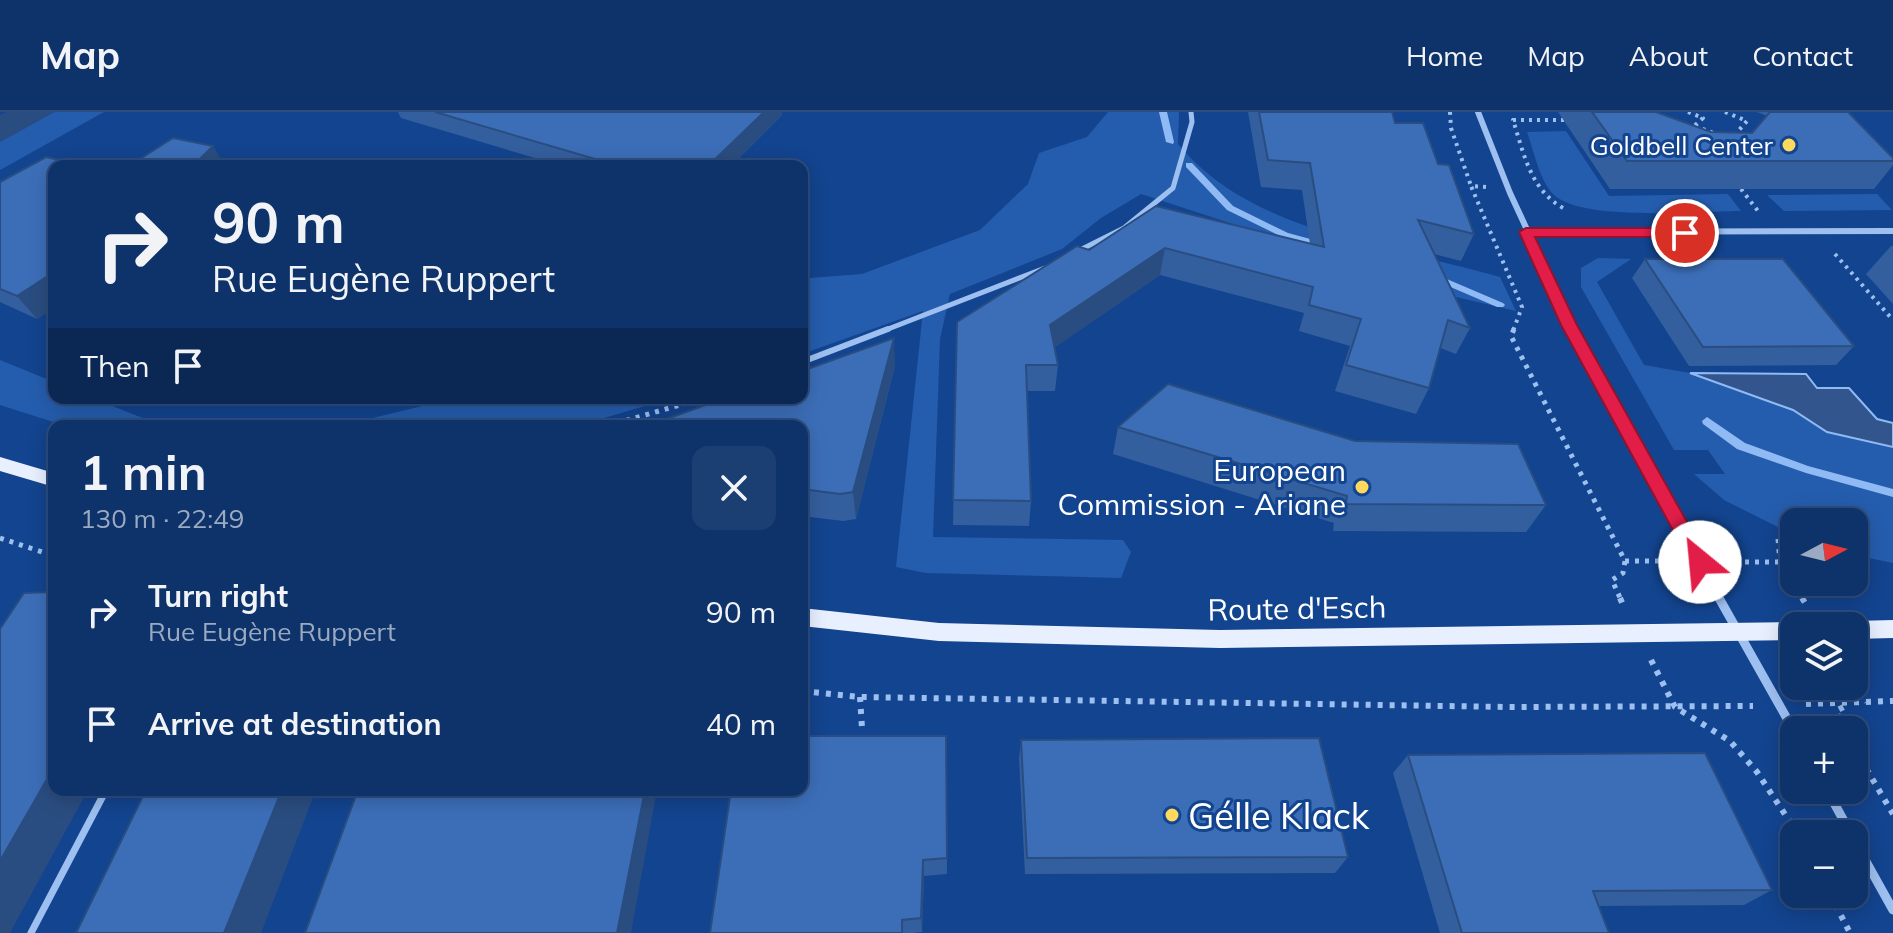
<!DOCTYPE html>
<html lang="en">
<head>
<meta charset="utf-8">
<style>
	body { margin:0; font-family:Mulish,sans-serif; background:#1c3f73; color:#f1f3f6; height:100vh; display:flex; flex-direction:column; font-size:30px; white-space:nowrap }
	* { box-sizing:border-box; margin:0 }
	p { font-size:26px; color:#9baac1 }
	.icon { flex:none; width:44px; height:44px; fill:none; stroke:currentColor; stroke-width:2; stroke-linecap:round; stroke-linejoin:round }
	.map { position:relative; flex:1; overflow:hidden }
	.details { position:absolute; left:48px; top:308px; width:760px; height:376px; display:flex; flex-direction:column; background:#0e336b; border-radius:16px; box-shadow:0 4px 20px #0003,0 0 0 2px #2e4e7e }
	.details>* { flex:none }
	.top-card { position:absolute; left:48px; top:48px; width:760px; height:244px; border-radius:16px; box-shadow:0 4px 20px #0003,0 0 0 2px #2e4e7e; background:#0e336b; color:#f1f3f6; overflow:hidden }
	.needle { width:52px; rotate:83deg }
	.fabs { position:absolute; left:1780px; top:396px; display:grid; gap:16px }
	.fabs a { display:grid; place-items:center; width:88px; height:88px; border-radius:16px; background:#0e336b; box-shadow:0 4px 20px #0003,0 0 0 2px #2e4e7e; font-size:40px }
	.pin { position:absolute; display:grid; place-items:center; width:68px; height:68px; color:#fff; margin:-34px; border:4px solid #fff; border-radius:50%; box-shadow:0 2px 8px #0007 }
	.me { position:absolute; width:88px; margin:-44px; rotate:332deg; stroke-linejoin:round; filter:drop-shadow(0 0 6px #0008) }
	.turn { display:flex; align-items:center; gap:28px; height:168px; padding:0 32px; font-size:36px }
	.turn .icon { width:104px; height:104px; stroke-width:2.5 }
	.turn b { display:block; font-size:56px; line-height:68px }
	.then { display:flex; align-items:center; height:76px; padding:0 32px; background:#0003; gap:16px; font-size:30px }
	.round { display:grid; place-items:center; flex:none; width:84px; height:84px; border-radius:16px; background:#1c3f73 }
	.summary { display:flex; align-items:center; justify-content:space-between; height:136px; padding:0 32px }
	h1 { font-size:48px; font-weight:700; line-height:60px }
	ul { padding:0; list-style:none }
	li { display:flex; align-items:center; gap:24px; height:112px; padding:0 32px }
	li div { flex:1 }
	li b { display:block; font-size:30px }
	li em { font-style:normal }
	header { display:flex; align-items:center; gap:48px; box-sizing:border-box; height:112px; padding:0 40px; background:#0e336b; border-bottom:2px solid #2e4e7e }
	header strong { font-size:38px }
	nav { display:flex; gap:44px; margin-inline-start:auto; font-size:28px }
	.map>svg:first-child { display:block }
	.green { fill:#255dae }
	.water { fill:#32558e; stroke:#90baf4; stroke-width:2 }
	.lines { fill:none; stroke-linecap:round; stroke-linejoin:round }
	.stream { fill:#90baf4; fill-rule:evenodd }
	.path-far2 { stroke:#9ec0f1; stroke-width:4; stroke-dasharray:3 5; stroke-linecap:butt }
	.path-far1 { stroke:#9ec0f1; stroke-width:5; stroke-dasharray:4 6; stroke-linecap:butt }
	.path { stroke:#9ec0f1; stroke-width:6; stroke-dasharray:5 7; stroke-linecap:butt }
	.service-far2 { stroke:#9ec0f1; stroke-width:5 }
	.service-far1 { stroke:#9ec0f1; stroke-width:6 }
	.service { stroke:#9ec0f1; stroke-width:7 }
	.minor-far2 { stroke:#9ec0f1; stroke-width:6 }
	.minor-far1 { stroke:#9ec0f1; stroke-width:8 }
	.minor { stroke:#9ec0f1; stroke-width:9 }
	.primary { fill:#e8f0ff; fill-rule:evenodd }
	.wall { fill:#345f9e }
	.shaded-wall { fill:#2a4d81 }
	.building { fill:#3c6eb8; stroke:#2a4d81; stroke-width:2 }
	.route { fill:#e11d48; stroke:#92132f; stroke-width:2 }
	.poi-dot { fill:#ffd85e; stroke:#13448f; stroke-width:3 }
	.labels { text-anchor:middle; dominant-baseline:central; stroke-width:6; stroke-linejoin:round; paint-order:stroke }
	.far-poi-label { font-size:26px; fill:#fff; stroke:#13448f; text-anchor:end }
	.poi-label { font-size:30px; fill:#fff; stroke:#13448f; text-anchor:end }
	.street-label { font-size:30px; fill:#fff; stroke:#13448f }
	.near-poi-label { font-size:36px; fill:#fff; stroke:#13448f; text-anchor:start }
</style>
</head>
<body>
<header>
<strong>Map</strong>
<nav><a>Home</a><a>Map</a><a>About</a><a>Contact</a></nav>
</header>
<div class="map">
<svg width="1893" height="821" viewBox="0 0 1893 821">
	<rect width="100%" height="100%" fill="#13448f"/>
	<path class="green" d="M54,0H104L0,58V30Z
		M1108,0H1179L1178,32C1253,123 1394,134 1500,165L1516,199L1456,185L1141,82L1101,106L1062,137L950,182L940,227L933,425L1123,428L1131,440L1121,466L926,461L896,455L923,199L802,242V170L810,166L862,162L980,118L1028,72L1039,41L1087,25Z
		M1566,19L1609,84L1728,82L1741,99C1700,99 1580,110 1553,82C1539,67 1534,39 1527,20Z
		M1877,82L1892,98L1784,99L1767,83Z
		M1598,146L1631,147L1597,170L1644,253L1690,261L1793,298L1827,320L1893,335V451L1854,443V410H1794V423L1724,388L1694,362H1725L1708,338H1674L1581,175V156Z
		M0,248L54,270V286H92L163,314H66L0,293Z
		M455,286H672L577,314H340Z"/>
	<path class="water" d="M1690,261L1806,262L1817,276H1849L1877,307L1893,311V335L1827,320L1793,298Z"/>
	<g class="lines">
		<path class="stream" d="M1159,0H1167L1174,30L1173,32L1166,30Z
			M1186,51H1192L1233,94L1288,121L1325,131L1326,133L1322,136L1282,125L1227,98L1186,55Z
			M1435,162L1503,191L1505,193L1503,195H1497L1432,167L1431,165Z
			M1707,305L1745,331L1808,354L1893,377V385L1806,361L1737,337L1703,312L1702,309Z"/>
		<path class="path-far2" d="M1450,0L1451,16L1471,74
			M1688,0L1703,6L1691,17
			M1725,0L1747,9L1732,26
			M1695,14L1716,22
			M1486,75L1471,74L1522,195L1513,219
			M1741,77L1758,99
			M1563,96C1530,77 1524,42 1513,8H1564
			M1835,142L1893,208"/>
		<path class="path-far1" d="M1514,217L1511,224L1625,449L1623,461L1612,468L1621,488
			M607,314L704,286
			M0,426L54,444
			M1778,427L1780,450L1804,488
			M1625,449H1675
			M1725,450H1780"/>
		<path class="path" d="M1620,486L1623,493
			M1802,486L1807,494
			M1651,548L1675,595L1730,629L1757,660L1798,722
			M1854,569L1867,590
			M802,579L860,585L1510,595L1753,594
			M860,585L862,616
			M1806,592L1893,589
			M1844,618L1836,599L1849,592
			M1854,636L1893,702
			M1830,782L1850,821"/>
		<path class="service-far2" d="M1076,140L1124,116L1173,76L1192,10L1191,0
			M883,219L1045,156"/>
		<path class="service-far1" d="M802,250L888,217"/>
		<path class="service" d="M31,821L106,678"/>
		<path class="minor-far2" d="M1478,0L1510,81L1574,219
			M1526,120L1893,119"/>
		<path class="minor-far1" d="M1573,217L1720,488"/>
		<path class="minor" d="M1719,486L1794,619
			M1827,678L1851,722
			M1854,728L1893,798"/>
		<path class="primary" d="M0,345L54,361V375L0,359Z
			M802,496L939,511L1220,518L1794,510L1802,514H1794V528L1220,536L939,529L802,514Z
			M1893,508V526L1854,527V514H1845L1854,509Z"/>
	</g>
	<path class="wall" d="M398,0H782V3L731,54H562L401,6Z
		M1248,0H1392L1395,11L1438,52L1474,122L1461,149L1434,142L1470,216L1456,242L1440,236L1429,276L1416,302L1335,279L1350,234L1299,219L1304,201L1160,163L1055,235L1058,253L1055,279H1027L1031,389L1029,414L953,413L957,210L1089,138L1310,132L1302,78L1261,75Z
		M1558,0H1655L1711,20L1752,21L1767,4L1757,0H1848L1893,46V53L1874,77H1610Z
		M54,54V196L37,207L0,190V70Z
		M1891,134H1893V192L1866,162Z
		M1645,147L1854,234L1836,253L1689,254L1632,166Z
		M895,254L856,407L843,409L802,404V314Z
		M1118,315L1546,393L1526,420L1333,419L1334,411L1113,342Z
		M946,624L947,762L924,764L922,820L913,821H710Z
		M1021,628L1348,745L1335,761L1025,762L1019,646Z
		M1408,643L1772,778L1744,793L1599,794L1609,821H1440L1393,661Z"/>
	<path class="shaded-wall" d="M6,0H52V1L0,30V3Z
		M764,0H782V3L731,54H708Z
		M213,34L225,54H193Z
		M1165,136L1160,163L1048,240L1050,213Z
		M54,160V196L37,207L17,184Z
		M894,226L895,254L856,407L853,380Z
		M54,655V678H88L10,821H0V749Z
		M282,678H316L261,821H224Z
		M645,678H657L631,821H617Z
		M923,748L924,764L922,820L921,806Z"/>
	<path class="building" d="M435,0H764L708,54H619Z
		M1259,0H1392L1395,11H1423L1438,52L1449,53L1474,122L1418,108L1470,216L1448,208L1429,276L1346,253L1361,207L1309,193L1313,175L1165,136L1050,213L1058,253H1026L1031,389L953,388L957,210L1077,134L1089,138L1156,94L1324,135L1310,51L1268,48Z
		M1592,0H1656L1711,20L1752,21L1770,0H1848L1893,46V49H1627Z
		M173,26L213,34L193,54H129Z
		M46,45L89,54H54V160L17,184L0,177V70Z
		M1645,147H1783L1854,234L1703,235Z
		M894,226L853,380L840,382L802,377V314H647L725,286H802V259Z
		M1168,272L1355,329L1518,332L1546,393L1346,392L1347,384L1118,315Z
		M54,480V655L0,749V517L24,481Z
		M802,624H946L947,746L923,748L921,806L902,808V821H710L731,678H802Z
		M1319,626L1348,745L1027,746L1021,628Z
		M1705,641L1772,778L1593,779L1609,821H1462L1408,643Z
		M146,678H282L224,821H76Z
		M358,678H645L617,821H305Z"/>
	<path class="route" d="M1526,116H1685L1692,121L1685,125H1535L1577,213L1706,444L1709,450L1706,455H1693L1561,213L1519,120Z"/>
	<g class="poi-dot">
		<circle cx="1789" cy="33" r="8"/>
		<circle cx="1362" cy="375" r="8"/>
		<circle cx="1172" cy="703" r="8"/>
	</g>
	<g class="labels">
		<g class="far-poi-label">
			<text x="1773" y="33">Goldbell Center</text>
		</g>
		<g class="poi-label">
			<text x="1346" y="358">European<tspan x="1346" dy="34">Commission - Ariane</tspan></text>
		</g>
		<g class="street-label">
			<text transform="translate(1297 496) rotate(-1)">Route d'Esch</text>
		</g>
		<g class="near-poi-label">
			<text x="1188" y="703">Gélle Klack</text>
		</g>
	</g>
</svg>
<div class="fabs">
<a><svg class="needle" viewBox="-14 -14 28 28"><path d="M0-13l5 13h-10z" fill="#e53935"/><path d="M0 13l5-13h-10z" fill="#9baac1"/></svg></a>
<a><svg class="icon" aria-label="layers" viewBox="0 0 24 24"><path d="M12 4l9 5-9 5-9-5zM3 14l9 5 9-5"/></svg></a>
<a>+</a>
<a>−</a>
</div>
<div class="pin" style="left:1685px;top:121px;background:#d93025"><svg class="icon" aria-label="arrive" viewBox="0 0 24 24"><path d="M6 21V4h12l-3 4 3 4H6"/></svg></div>
<svg class="me" style="left:1700px;top:450px" viewBox="-20 -20 40 40"><circle r="19" fill="#fff"/><path d="M0-13L10 11 0 6-10 11z" fill="#e11d48"/></svg>
<div class="top-card">
<div class="turn"><svg class="icon" aria-label="right" viewBox="0 0 24 24"><path d="M7 20v-9h11M14 6l5 5-5 5"/></svg><div><b>90 m</b>Rue Eugène Ruppert</div></div>
<div class="then">Then<svg class="icon" aria-label="arrive" viewBox="0 0 24 24"><path d="M6 21V4h12l-3 4 3 4H6"/></svg></div>
</div>
<section class="details">
<div class="summary"><div><h1>1 min</h1><p>130 m · 22:49</p></div><a class="round"><svg class="icon" aria-label="close" viewBox="0 0 24 24"><path d="M6 6l12 12M18 6L6 18"/></svg></a></div>
<ul>
<li><svg class="icon" aria-label="right" viewBox="0 0 24 24"><path d="M7 20v-9h11M14 6l5 5-5 5"/></svg><div><b>Turn right</b><p>Rue Eugène Ruppert</p></div><em>90 m</em></li>
<li><svg class="icon" aria-label="arrive" viewBox="0 0 24 24"><path d="M6 21V4h12l-3 4 3 4H6"/></svg><div><b>Arrive at destination</b></div><em>40 m</em></li>
</ul>
</section>
</div>
</body>
</html>
